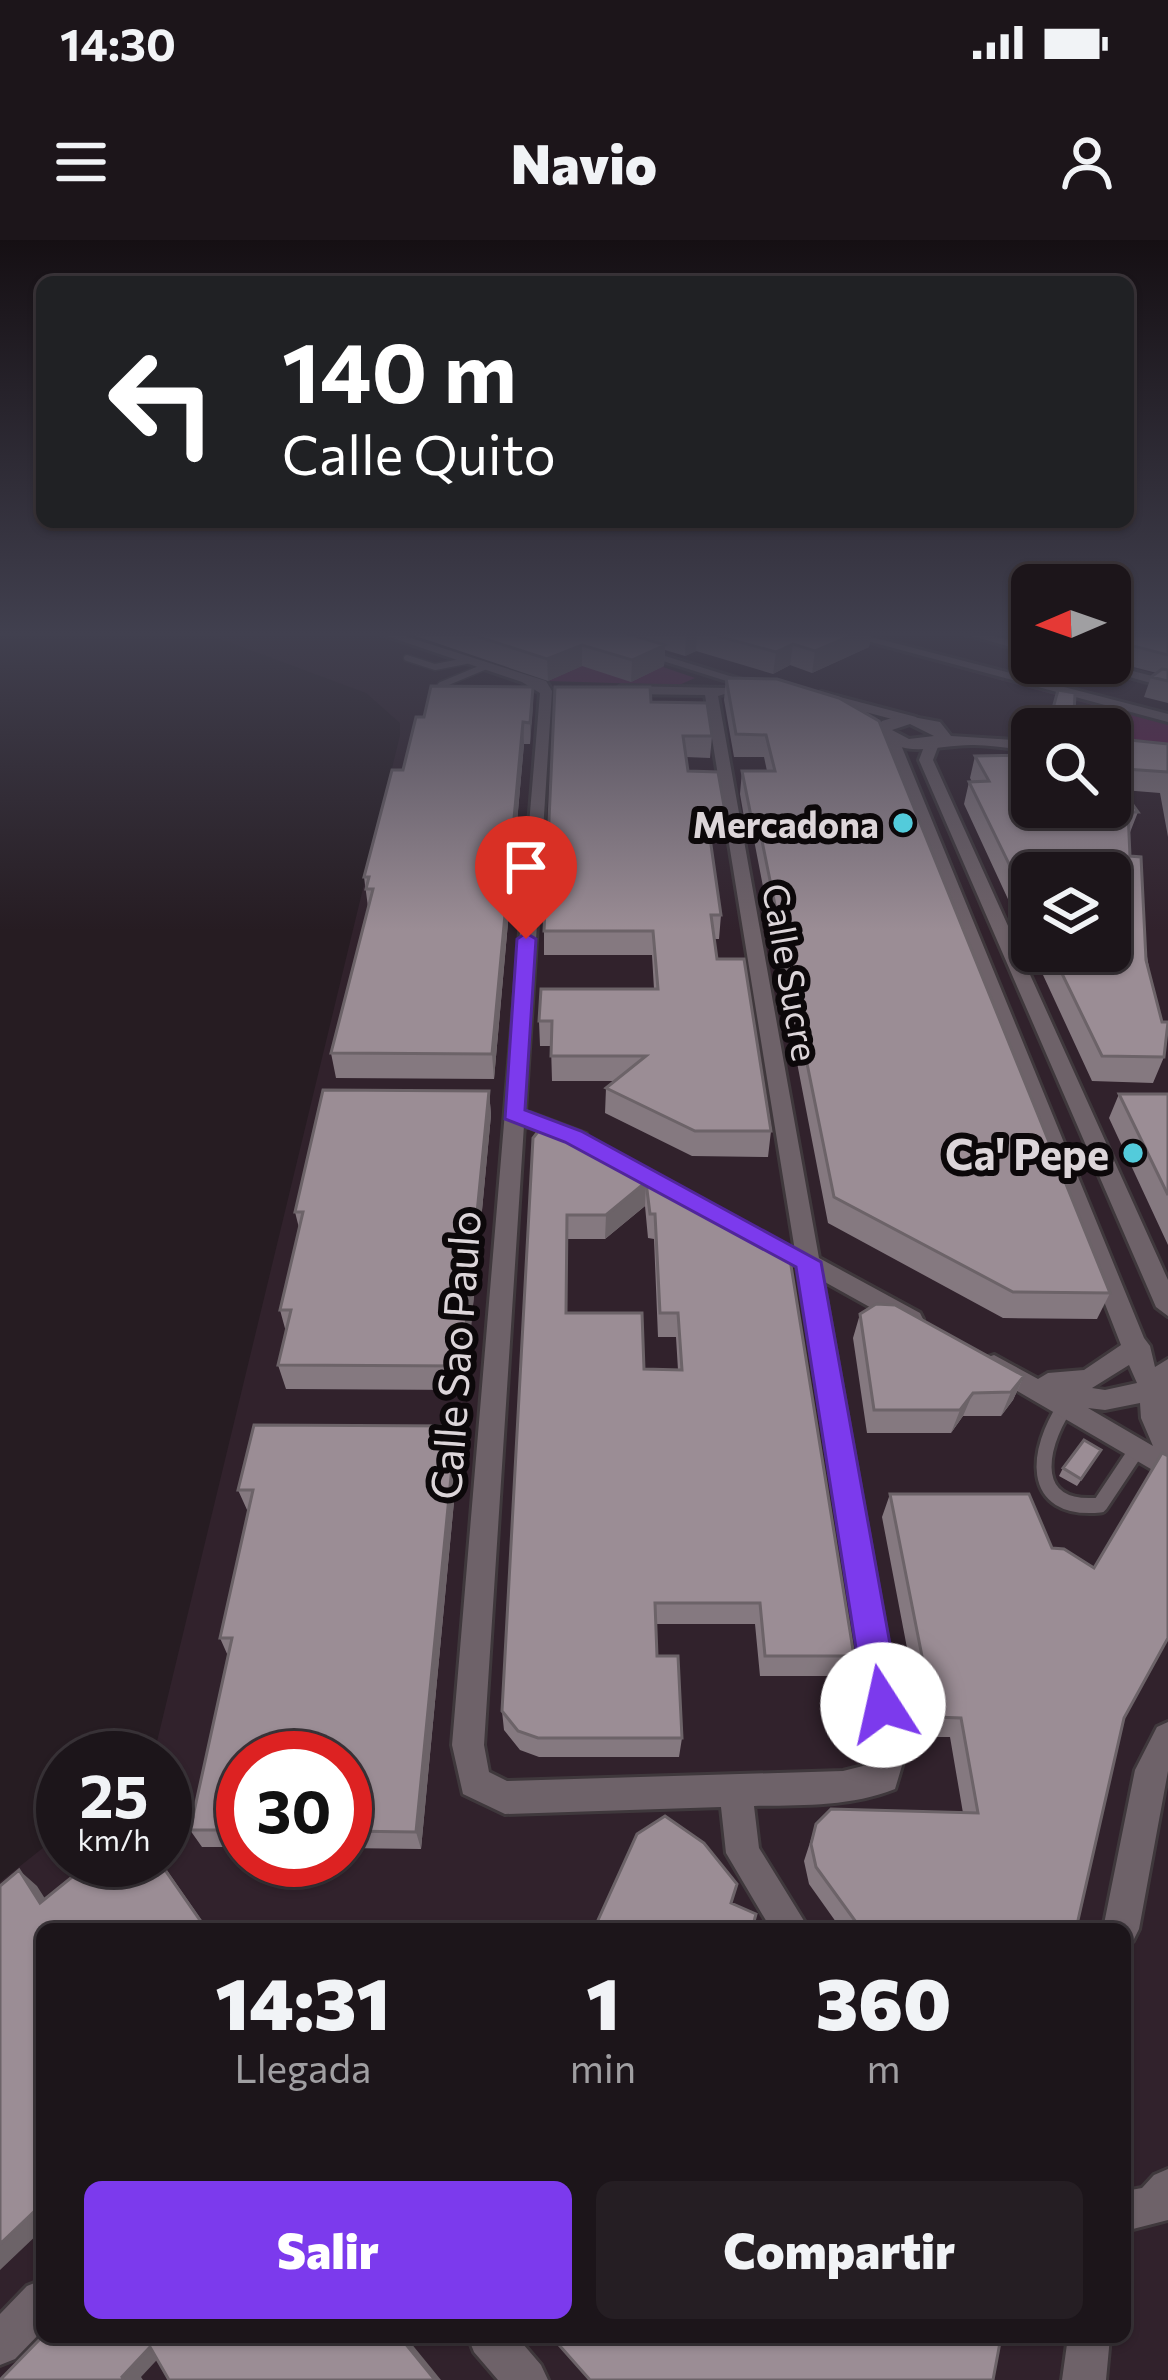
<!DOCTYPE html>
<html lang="es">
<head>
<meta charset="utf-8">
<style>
	body { margin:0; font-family:Commissioner,sans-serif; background:#251e23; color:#f1f3f6; height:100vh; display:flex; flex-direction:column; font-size:45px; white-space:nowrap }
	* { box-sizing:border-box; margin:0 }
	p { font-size:39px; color:#a09fa2 }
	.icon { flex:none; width:66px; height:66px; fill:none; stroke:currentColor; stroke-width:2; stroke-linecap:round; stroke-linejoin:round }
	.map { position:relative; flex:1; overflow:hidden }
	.drawer { position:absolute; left:36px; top:1683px; width:1095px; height:420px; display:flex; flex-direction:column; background:#1c151a; border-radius:18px; box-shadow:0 3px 9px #0004,0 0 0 3px #3a3439 }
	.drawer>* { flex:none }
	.top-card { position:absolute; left:36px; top:36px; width:1098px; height:252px; border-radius:18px; box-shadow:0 3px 9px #0004,0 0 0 3px #3a3439; background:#202124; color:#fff; overflow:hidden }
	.needle { width:78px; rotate:268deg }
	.buttons { position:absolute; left:1011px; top:324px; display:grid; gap:24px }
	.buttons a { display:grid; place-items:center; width:120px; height:120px; border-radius:18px; background:#1c151a; box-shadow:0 3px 9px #0004,0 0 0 3px #3a3439; font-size:60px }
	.speed { position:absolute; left:36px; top:1491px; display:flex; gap:24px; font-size:60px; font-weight:700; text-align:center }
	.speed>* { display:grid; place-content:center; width:156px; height:156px; border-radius:50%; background:#1c151a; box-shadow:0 3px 9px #0004,0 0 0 3px #3a3439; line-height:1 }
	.speed small { font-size:30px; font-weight:400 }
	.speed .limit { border:18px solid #d22; background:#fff; color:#111 }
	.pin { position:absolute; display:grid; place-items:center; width:102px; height:102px; color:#fff; margin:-123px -51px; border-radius:50% 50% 50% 0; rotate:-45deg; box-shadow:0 0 12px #0007 }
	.pin .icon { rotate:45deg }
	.me { position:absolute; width:132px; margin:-66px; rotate:350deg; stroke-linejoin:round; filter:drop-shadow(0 0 9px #0008) }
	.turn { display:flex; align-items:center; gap:42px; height:252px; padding:0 48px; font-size:54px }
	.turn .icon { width:156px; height:156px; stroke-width:2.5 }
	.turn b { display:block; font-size:84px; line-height:102px }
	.eta { display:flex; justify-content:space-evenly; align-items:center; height:204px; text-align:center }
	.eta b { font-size:72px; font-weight:800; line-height:84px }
	.cta { display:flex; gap:24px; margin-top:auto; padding:24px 48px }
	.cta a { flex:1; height:138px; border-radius:18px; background:#7c3aed; color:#fff; font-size:48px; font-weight:800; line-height:138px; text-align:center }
	.cta a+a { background:#251e23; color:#f1f3f6 }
	.status { display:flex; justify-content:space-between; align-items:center; height:84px; padding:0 60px; background:#1c151a; direction:ltr }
	.status svg { height:33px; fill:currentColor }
	header { display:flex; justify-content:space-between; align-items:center; height:156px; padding:0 48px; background:#1c151a; font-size:54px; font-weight:800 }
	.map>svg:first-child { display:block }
	.built { fill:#31222c; fill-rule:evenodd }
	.green { fill:#641e4f }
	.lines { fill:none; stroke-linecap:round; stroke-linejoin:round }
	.service-far1-casing { stroke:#3f383c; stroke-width:9 }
	.service-casing { stroke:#3f383c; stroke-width:21 }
	.minor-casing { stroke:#3f383c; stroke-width:6 }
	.tertiary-casing { stroke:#3f383c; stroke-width:6 }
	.service-far1 { stroke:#6e6269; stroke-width:6 }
	.service { stroke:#6e6269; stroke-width:15 }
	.minor { fill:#6e6269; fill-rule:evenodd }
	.tertiary { fill:#6e6269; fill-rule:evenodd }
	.wall { fill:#857980; fill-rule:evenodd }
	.shaded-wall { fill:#6c6368 }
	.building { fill:#9b8d95; stroke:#6c6368; stroke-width:3; fill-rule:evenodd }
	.route { fill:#7c3aed; stroke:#51269a; stroke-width:3 }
	.poi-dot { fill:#53cbdb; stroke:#0c080a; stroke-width:4.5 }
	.labels { text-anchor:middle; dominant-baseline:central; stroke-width:12; stroke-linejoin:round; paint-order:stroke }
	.far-poi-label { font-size:36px; font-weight:bold; fill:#dcd5d9; stroke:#0c080a; text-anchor:end }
	.far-street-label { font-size:36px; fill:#dcd5d9; stroke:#0c080a }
	.poi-label { font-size:42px; font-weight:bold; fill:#dcd5d9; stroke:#0c080a; text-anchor:end }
	.street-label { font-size:42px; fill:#dcd5d9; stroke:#0c080a }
</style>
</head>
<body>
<div class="status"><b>14:30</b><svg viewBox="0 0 49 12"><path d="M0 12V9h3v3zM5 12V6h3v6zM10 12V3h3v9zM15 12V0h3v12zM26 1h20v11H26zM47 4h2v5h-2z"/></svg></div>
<header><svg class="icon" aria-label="menu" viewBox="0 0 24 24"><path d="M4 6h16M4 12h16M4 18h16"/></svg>Navio<svg class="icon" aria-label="person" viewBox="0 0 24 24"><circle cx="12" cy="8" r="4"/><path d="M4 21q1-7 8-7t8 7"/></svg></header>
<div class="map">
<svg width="1168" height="2140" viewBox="0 0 1168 2140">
	<rect width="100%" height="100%" fill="#261c22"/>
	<path class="built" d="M201,392H1032V423H1110V392H1168V2140H0V1642L63,1592V1620H165V1518H153L400,495V483L366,453ZM1032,489H1110V567H1032ZM1032,633H1110V711H1032ZM243,1518H345V1620H243ZM42,1689H1125V2097H42Z"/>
	<path class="green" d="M824,392L1168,480V503L1122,498V473Z
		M582,426L663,427L695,438L679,445L548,441Z"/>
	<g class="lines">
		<g class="service-far1-casing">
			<path id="service-far1" d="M1008,403L1027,392
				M407,418L435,427L466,421
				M441,445L484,427"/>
		</g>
		<g class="service-casing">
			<path id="service" d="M1065,1167C1037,1209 1027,1272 1100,1265L1136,1211"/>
		</g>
		<g class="minor-casing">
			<path id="minor" d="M375,392H392L546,441L552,451L525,871L586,894L589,899L579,906L524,885L484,1505L489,1532L507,1541L843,1531L871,1524L875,1509L797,1027L788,1018L795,1011L705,455L621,454L615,450L621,446L725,448L731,452L718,456L819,1018L920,1073L923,1079L911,1088L902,1085L823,1041L907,1509L895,1549C850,1567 801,1565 754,1566L759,1608L809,1689H771L726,1613L721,1567L505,1574L463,1554L452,1505L540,453L522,442Z
				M571,392H588L765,447L755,450Z
				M834,392H852L1168,474V482Z
				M958,392H976L1032,405V413Z
				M1081,423H1101L1168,440V448Z
				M821,452L916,477L918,480L911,484L816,459L815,456Z
				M892,496L899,500L1144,1098L1150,1106L1155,1127L1168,1119V1239L985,1132L981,1125L985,1118L994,1115L1038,1139L1048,1133L1084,1130L1121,1105L885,500ZM1129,1125L1137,1143L1105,1150L1092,1148ZM1140,1163L1141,1178L1153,1206L1088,1168L1105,1170Z
				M932,500L939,504L933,520L1168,1040V1076L1156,1067L919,520L925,504Z
				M1168,1482V1531L1139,1689L1133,1701L1125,1705V1689H1103L1135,1530L1157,1487Z
				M1168,1929V1980L1125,1991V1951L1142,1948L1154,1935Z
				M42,2040V2091L15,2119L0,2125V2074L27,2046Z
				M468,2097H517L541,2125L548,2140H498L474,2112Z
				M1068,2097H1110L1106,2140H1062Z"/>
		</g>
		<g class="tertiary-casing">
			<path id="tertiary" d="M902,475L940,482L951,496L1032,501V511C1013,509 993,505 974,505C938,504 901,522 874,490L882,481ZM910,484L934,496L909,499L892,490Z"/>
		</g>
		<use href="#service-far1" class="service-far1"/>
		<use href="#service" class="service"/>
		<use href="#minor" class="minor"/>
		<use href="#tertiary" class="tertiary"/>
	</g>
	<path class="wall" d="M404,392H871L869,407L812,433L790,425L773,434L696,411L685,416L665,410L664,426L631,442L582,426L548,441Z
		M1110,392H1168V463L1144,457L1151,437L1157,433L1110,421Z
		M726,438L777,439L1110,1053L1097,1079L1003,1078L828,983L754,600H748L740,554L742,531H767L764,517H734L724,460Z
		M533,447L530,504H524L494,839L336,838L331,813L368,667L364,637L424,477Z
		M1058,450L1074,475L1070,488L1049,485Z
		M651,462L712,496L710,518L686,517L688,531L726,577L724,600H711L721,675L719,699H715L717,719L771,891L768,917L692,916L605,873L606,848L615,841H552L551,806H540L539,781L654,749L652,715H544V691Z
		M1110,498L1168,504V597L1160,553L1123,550L1138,572L1129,595L1130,616L1164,817L1153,843L1092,841L964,564L969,542H972L970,538L975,516L1110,567ZM1032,633L1110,711H1032Z
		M489,851L491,875L465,1150L286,1149L278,1125L286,1092L280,1070L299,988L295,972Z
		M1119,854H1168V1005L1109,878Z
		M533,898L772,998L854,1416L846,1436H760L755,1384H656L657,1416L682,1498L679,1517H539L520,1510L504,1490L502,1471ZM645,966L648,998L654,999L658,1097H676L678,1130L644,1129L566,1073L567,999H605Z
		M860,1074L1024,1136L1013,1160L1001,1176H963L951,1193H867L853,1098Z
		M456,1186L459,1209L421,1609L345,1608V1518H243V1607H202L190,1590L228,1416L220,1398L248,1272L238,1250Z
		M1097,1217L1077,1246L1059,1236L1063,1228Z
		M890,1254L1124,1478L1076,1689H841L809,1644L804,1621L816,1584L963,1573L950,1497H924L882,1277Z"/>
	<path class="shaded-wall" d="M694,392H697L696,411L685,416L686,395Z
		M860,392H871L869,407L812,433L815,411Z
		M793,404L790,425L773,434L776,412Z
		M582,405V426L548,441L547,419Z
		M665,405L664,426L631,442L632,420Z
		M533,447V468L530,504V483Z
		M523,482L524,504L494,839L492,814Z
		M489,851L491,875L465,1150L462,1126Z
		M646,942L645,966L605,999L606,975Z
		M1024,1136L1013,1160L1001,1176L1011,1152Z
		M973,1153L963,1176L951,1193L960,1170Z
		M456,1186L459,1209L421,1609L416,1592Z
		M158,1620H160L208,1689H206Z
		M19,1630L37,1646L58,1679L40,1663Z
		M42,1964V1990L0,2030V2004Z
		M400,2097H406L441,2140H435Z
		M150,2107L168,2108L141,2137L143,2140H124L122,2137Z"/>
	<path class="building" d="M464,392H622L665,405L632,420L582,405L547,419Z
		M703,392H860L815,411L793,404L776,412Z
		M1110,392H1168V415L1114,401L1122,396Z
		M1162,429L1168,430V441L1151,437Z
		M726,438L777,439L839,458L879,481L1110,1053L1013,1052L834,957L757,576H751L742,531H775L766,495L736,494Z
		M431,446L533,447L530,483L523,482L492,814L331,813L373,649H366L369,637H364L392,530H403L416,477H424Z
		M555,447H650L651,462L707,463L712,496H683L688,531L718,532L726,577H707L721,675H711L717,719H744L771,891H695L606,848L646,816H551L552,781H539L541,749H658L653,691H544Z
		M1058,450L1075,453L1074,475L1052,472Z
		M1110,498L1168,504V532L1111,528Z
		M1032,515V567H1110V533L1138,572H1128L1130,616L1141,617L1146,720L1162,782H1168L1164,817L1102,816L1051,711H1110V633H1032V671L969,542L989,541L975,516Z
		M323,850L489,851L462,1126L278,1125L291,1070H280L303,972H295Z
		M1119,854H1168V955Z
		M564,886L772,998L789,1013L854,1416H765L760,1363H655L657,1416H678L682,1498H538L518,1491L502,1471L533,898L540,889ZM646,942L650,974H655L660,1073H678L682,1130L644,1129L642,1073H566L567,975H606Z
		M876,1064L895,1065L1024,1136L1011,1152L973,1153L960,1170H874L860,1074Z
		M254,1185L456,1186L416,1592L345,1591V1518H243V1590H190L232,1398H220L253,1250H238Z
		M1084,1200L1101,1210L1081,1239L1063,1228Z
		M1162,1213L1168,1216V1398L1124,1478L1076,1689H861L816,1627L811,1604L816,1584L831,1569L978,1573L961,1478L934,1477L890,1254H1029L1052,1308L1064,1309L1094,1328Z
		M665,1576L704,1603L737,1644L731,1663L756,1674L752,1689H594L637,1594Z
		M93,1620H158L206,1689H42V1964L0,2004V1646L19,1630L40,1663Z
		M42,2097H400L435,2140H169L150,2107L122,2137L124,2140H0Z
		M552,2097H1001L993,2140H590Z"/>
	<linearGradient id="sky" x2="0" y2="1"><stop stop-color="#150f13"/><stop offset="0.57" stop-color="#41404f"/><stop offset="1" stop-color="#41404f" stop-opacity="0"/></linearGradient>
	<rect width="1168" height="691" fill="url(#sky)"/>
	<path class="route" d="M526,693L536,699L525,870L581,891L821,1022L901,1465L896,1477L883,1482L871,1477L865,1465L796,1027L565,902L505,879L517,699Z"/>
	<g class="poi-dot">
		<circle cx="903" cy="583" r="12"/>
		<circle cx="1133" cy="913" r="12"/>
	</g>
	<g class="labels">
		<g class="far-poi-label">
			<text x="879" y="583">Mercadona</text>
		</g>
		<g class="far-street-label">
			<text transform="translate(792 732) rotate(80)">Calle Sucre</text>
		</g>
		<g class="poi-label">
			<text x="1109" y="913">Ca' Pepe</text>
		</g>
		<g class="street-label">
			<text transform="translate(454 1115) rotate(-86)">Calle Sao Paulo</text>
		</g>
	</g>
</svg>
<div class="buttons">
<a><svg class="needle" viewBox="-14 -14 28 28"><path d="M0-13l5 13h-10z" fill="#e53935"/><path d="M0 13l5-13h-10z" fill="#a09fa2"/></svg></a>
<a><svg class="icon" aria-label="search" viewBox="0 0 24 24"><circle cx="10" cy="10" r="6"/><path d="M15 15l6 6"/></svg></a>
<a><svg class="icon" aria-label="layers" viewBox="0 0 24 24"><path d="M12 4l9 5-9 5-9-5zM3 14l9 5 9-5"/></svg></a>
</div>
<div class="speed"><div>25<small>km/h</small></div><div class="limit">30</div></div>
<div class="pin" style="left:526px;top:699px;background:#d93025"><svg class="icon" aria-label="arrive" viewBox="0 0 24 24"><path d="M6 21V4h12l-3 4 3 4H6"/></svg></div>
<svg class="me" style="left:883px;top:1465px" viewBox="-20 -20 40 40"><circle r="19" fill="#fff"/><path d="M0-13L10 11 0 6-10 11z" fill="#7c3aed"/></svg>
<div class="top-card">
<div class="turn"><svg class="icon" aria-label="left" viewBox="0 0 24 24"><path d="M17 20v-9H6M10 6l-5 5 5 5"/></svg><div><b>140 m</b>Calle Quito</div></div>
</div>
<section class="drawer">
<div class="eta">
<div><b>14:31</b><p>Llegada</p></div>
<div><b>1</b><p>min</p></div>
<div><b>360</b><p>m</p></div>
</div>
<div class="cta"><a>Salir</a><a>Compartir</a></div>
</section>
</div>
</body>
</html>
